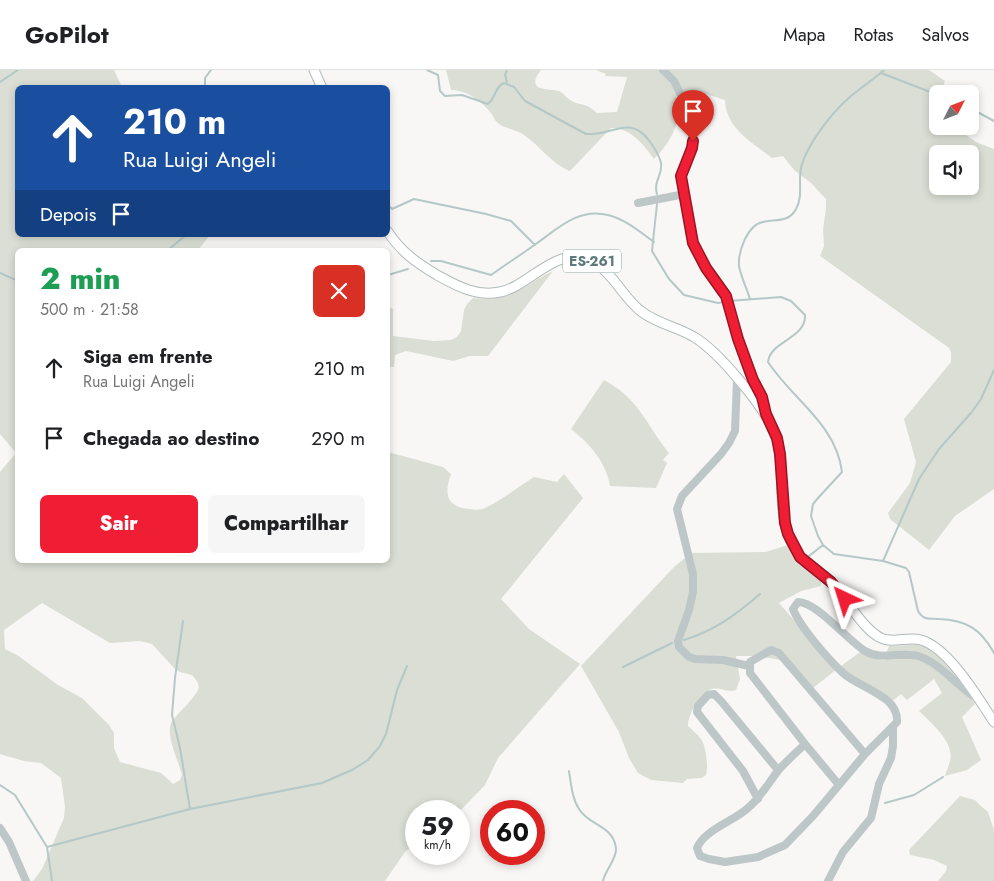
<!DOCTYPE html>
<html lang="pt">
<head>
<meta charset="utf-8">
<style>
	body { margin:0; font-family:Jost,sans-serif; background:#f6f6f6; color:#202124; height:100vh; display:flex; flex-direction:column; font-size:19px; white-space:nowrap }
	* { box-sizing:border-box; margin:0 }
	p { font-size:16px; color:#757577 }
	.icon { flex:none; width:28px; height:28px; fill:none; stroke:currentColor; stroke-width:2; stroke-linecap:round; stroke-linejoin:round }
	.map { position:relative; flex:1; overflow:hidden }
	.drawer { position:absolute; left:15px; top:178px; width:375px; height:315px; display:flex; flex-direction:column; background:#fff; border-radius:8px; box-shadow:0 2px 8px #0003 }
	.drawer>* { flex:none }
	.banner { position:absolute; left:15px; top:15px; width:375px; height:152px; border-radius:8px; box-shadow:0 2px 8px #0003; background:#1a4fa0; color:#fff; overflow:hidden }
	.needle { width:32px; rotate:48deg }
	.tools { position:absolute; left:929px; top:15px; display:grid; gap:10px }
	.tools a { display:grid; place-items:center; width:50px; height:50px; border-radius:8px; background:#fff; box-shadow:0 2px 8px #0003; font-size:25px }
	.speed { position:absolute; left:405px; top:730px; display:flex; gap:10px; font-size:25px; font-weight:700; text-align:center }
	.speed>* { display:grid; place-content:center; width:65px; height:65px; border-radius:50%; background:#fff; box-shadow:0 2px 8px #0003; line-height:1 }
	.speed small { font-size:12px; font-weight:400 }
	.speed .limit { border:8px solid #d22; background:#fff; color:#111 }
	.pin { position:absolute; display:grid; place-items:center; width:42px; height:42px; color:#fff; margin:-51px -21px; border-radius:50% 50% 50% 0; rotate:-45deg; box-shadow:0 0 5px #0007 }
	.pin .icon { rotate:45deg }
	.me { position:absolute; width:55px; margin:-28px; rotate:319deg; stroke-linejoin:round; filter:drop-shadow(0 0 4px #0008) }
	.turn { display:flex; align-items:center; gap:18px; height:105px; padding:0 25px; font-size:22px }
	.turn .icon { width:65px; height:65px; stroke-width:2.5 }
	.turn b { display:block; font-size:35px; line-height:42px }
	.then { display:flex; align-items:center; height:48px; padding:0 25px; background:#0003; gap:10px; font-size:19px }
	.round { display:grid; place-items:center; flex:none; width:52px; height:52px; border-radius:8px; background:#f6f6f6 }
	.head { display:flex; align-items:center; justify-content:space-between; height:85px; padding:0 25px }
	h1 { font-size:30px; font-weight:800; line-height:38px; color:#1e9e55 }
	.action { display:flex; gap:10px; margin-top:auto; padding:10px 25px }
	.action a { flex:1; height:58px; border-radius:8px; background:#ef1e35; color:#fff; font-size:20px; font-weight:800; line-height:58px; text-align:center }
	.action a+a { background:#f6f6f6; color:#202124 }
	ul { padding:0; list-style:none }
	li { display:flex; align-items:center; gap:15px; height:70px; padding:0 25px }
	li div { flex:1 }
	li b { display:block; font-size:19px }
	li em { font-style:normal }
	header { display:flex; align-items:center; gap:30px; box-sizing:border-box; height:70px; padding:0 25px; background:#fff; border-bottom:1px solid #e0e0e0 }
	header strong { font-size:24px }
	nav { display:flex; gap:28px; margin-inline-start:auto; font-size:18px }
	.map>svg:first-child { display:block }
	.green { fill:#daded4; fill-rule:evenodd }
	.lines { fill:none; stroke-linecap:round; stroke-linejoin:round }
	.stream { stroke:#b4c8c7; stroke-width:2 }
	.major-casing { stroke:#b0babb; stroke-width:11 }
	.minor { stroke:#bec7c8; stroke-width:8 }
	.major { stroke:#fff; stroke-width:9 }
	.route-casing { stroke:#9b1422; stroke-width:12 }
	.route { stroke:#ef1e35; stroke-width:9 }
	.labels { text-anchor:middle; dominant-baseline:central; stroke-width:5; stroke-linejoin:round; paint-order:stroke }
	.shield { fill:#fff; stroke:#8ea1a3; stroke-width:1 }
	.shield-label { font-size:14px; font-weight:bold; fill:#5d797c }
</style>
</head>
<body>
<header>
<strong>GoPilot</strong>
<nav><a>Mapa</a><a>Rotas</a><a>Salvos</a></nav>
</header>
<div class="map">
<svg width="994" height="811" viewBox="0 0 994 811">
	<rect width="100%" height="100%" fill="#f8f7f5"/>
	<path class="green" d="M0,0H114L122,17L18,18V165H210L198,180H18V490H388V382L443,397L451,404C444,424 446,437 470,439C475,440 481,440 485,438C502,430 518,417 534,407L557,412L564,404L583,428L501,529L529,559L580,594L498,688L485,715L459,742L416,741V772L405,782L385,811H33L42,799L64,748L65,737L61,708L41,693L24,691L0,684V402L16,383L0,364ZM42,533L110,573L140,571L152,574L175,599L180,602L192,605L197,611L199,617L198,620C191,632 182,639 173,650C163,661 179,692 182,705L180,710L173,714L161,703L120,692L114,678V663L109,655L82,628L58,615L17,585L5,579L4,560Z
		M446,0H541C524,22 549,18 559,21C565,24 567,29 572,31C576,34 583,34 587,36C591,38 594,40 597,43L617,42L627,7L605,6L606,4L596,0H929L945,11L940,24H938V56H953L976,72L994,79V419L955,446L929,480L890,449L888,443L910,413L916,392L904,349L951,292V282L949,278L820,186L824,176L823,160L826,138V129L811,113L794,100L783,86L772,88C752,72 726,59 725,30L706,24L694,29L676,26C684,50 670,73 654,89C644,75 630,57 611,58L570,101C550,93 539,74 521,63C514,59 502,58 497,52C494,50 493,45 491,43C481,31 467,20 451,20ZM938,84H970V116H938Z
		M553,201L488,286H470L453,291L406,281L395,285L394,297H388V238L389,237L393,239V266L434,271L451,270L457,267L461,261L464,240L467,234L473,228C513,232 520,216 553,201Z
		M604,310C640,329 646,355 669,383L663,390L667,393L656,418L610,416C606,392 590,374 571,359Z
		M788,475L797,490L821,511V516L801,521L779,533L837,599L860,582L870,587L884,590L889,576C900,576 914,573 924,576C949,584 963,614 976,633L962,647L981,690L967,700L945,706C946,701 949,696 950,691C955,672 931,653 919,641L942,623L934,609L907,630L901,624L889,634L884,633L852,613L837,599L813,618L781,590L755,586H736L740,609L736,620C728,623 720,617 712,619C700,623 688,644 688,656C700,667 704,669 706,685C707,692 708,698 706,705L702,708L687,709L683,713L651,710L638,703L629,688L619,662L581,596L674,497L691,483L766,482Z
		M960,726L975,730L982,737L988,742L994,760V811H938L946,801L947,796L934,790L910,785L909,780Z"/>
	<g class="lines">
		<path class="stream" d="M427,0L438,5L440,21L445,26L462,25L488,34C496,28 495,16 504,13L514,17L525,31L586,64C612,66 628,45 648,69C654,77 659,84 661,93C663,105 653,111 657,124
			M507,0L505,5L507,12
			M881,3L938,25
			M0,12L18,0
			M205,18V8L211,0
			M970,38L994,51
			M657,134L652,181L669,209L684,225L718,233L724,232
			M388,135L392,139L414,129L486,144L511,151L535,175
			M168,180L186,165
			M431,191H441L491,205C505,195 519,186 533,176C555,161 577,137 608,145C625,149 640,162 654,172
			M0,203L18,211
			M388,205L408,199
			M750,229C747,219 741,207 739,196C738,182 747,155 763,152C775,149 789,153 796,139C804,126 797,108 802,94C809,72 833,41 851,26C862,17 874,9 884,0
			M729,231L781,227L791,231L805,245C806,269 770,271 768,292C793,330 836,354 842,402L818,428L813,434L811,446L818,466L823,475L834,484L883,491L906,498L909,502L918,541C924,551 929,548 939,549C966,550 981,559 994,583
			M809,486L823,475
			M883,491L919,409L939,379L971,343L981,329L994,300
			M183,551L175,608L172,645L180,678L190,739
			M684,570C714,561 737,544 760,524
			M623,597L672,573
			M569,701C571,714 572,728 579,739C589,756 613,755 616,778C617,789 605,800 603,811
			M0,715L15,725L47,777L52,811
			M885,733L914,725L943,707
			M47,777L190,739L322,713L352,700L368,690L380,676L386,664L397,620L407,596"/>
		<g class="major-casing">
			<path id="major" d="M314,0L322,18
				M388,162C401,182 417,193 437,205C457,216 476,227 500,222C531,216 560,169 597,194C615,206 624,229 642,242C658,254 678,257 694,267C718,281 767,339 776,366C788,404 772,452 800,486C808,496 821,503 831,512C846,527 862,559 881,568C893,574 908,566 921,570C949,578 978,628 994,652"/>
		</g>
		<path class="minor" d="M663,0L674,11L681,25L692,55V79L681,106L693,173L706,198L726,226L738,269L753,310L762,327L765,343
			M638,133L685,124
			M737,309L735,361L729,373L721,384L682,426L677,439L693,504V522L689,540L678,571L679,577L689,587L695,589L723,590L749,596
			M805,674C796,683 785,692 777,702C768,714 760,728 748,738C734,751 704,760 697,778L700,786L709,789L725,792L758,787L785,775L813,746L865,684L897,652C899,625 859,618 843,603C828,589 800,557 793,539L798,532C817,532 847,570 865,581C882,591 900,581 918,586C941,593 957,617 977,628
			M839,715L805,674L750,603V592L771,580L779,583L865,684
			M758,729L743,701L697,642L698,636L708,625L714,624L721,631L778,700
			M0,758L9,772L26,811
			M828,811L843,782L871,748L879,714L891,688L893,676V657"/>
		<use href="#major" class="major"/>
	</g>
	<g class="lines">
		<g class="route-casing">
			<path id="route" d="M693,71L692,78L681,106L693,173L706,198L726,226L738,269L753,310L762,327L766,344L777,368L780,384L785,453L788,464L800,487L831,512L845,529"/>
		</g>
		<use href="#route" class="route"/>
	</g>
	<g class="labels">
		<rect class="shield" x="563" y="179.5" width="58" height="23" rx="4"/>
		<g class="shield-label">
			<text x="592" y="191">ES-261</text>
		</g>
	</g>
</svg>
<div class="tools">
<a><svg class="needle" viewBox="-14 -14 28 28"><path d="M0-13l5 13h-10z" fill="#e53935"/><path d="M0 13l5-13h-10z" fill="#757577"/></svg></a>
<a><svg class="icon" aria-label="sound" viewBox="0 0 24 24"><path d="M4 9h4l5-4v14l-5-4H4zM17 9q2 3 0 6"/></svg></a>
</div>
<div class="speed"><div>59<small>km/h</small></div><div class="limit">60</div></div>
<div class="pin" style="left:693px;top:71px;background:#d93025"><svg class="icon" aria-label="arrive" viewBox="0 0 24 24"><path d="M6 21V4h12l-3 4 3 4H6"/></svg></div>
<svg class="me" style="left:845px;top:529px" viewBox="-20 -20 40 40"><path d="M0-17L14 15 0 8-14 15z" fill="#ef1e35" stroke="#fff" stroke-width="4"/></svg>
<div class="banner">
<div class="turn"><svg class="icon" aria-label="ahead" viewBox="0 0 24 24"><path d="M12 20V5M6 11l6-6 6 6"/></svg><div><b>210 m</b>Rua Luigi Angeli</div></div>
<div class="then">Depois<svg class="icon" aria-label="arrive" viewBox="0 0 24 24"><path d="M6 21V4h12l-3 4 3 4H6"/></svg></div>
</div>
<section class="drawer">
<div class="head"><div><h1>2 min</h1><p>500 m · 21:58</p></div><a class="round" style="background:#d93025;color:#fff"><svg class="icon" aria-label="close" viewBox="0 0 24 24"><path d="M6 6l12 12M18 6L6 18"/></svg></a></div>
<ul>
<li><svg class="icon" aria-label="ahead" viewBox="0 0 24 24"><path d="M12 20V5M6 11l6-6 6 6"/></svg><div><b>Siga em frente</b><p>Rua Luigi Angeli</p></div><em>210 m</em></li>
<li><svg class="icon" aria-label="arrive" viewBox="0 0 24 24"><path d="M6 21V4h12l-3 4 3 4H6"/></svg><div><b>Chegada ao destino</b></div><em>290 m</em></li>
</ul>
<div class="action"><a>Sair</a><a>Compartilhar</a></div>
</section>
</div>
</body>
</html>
